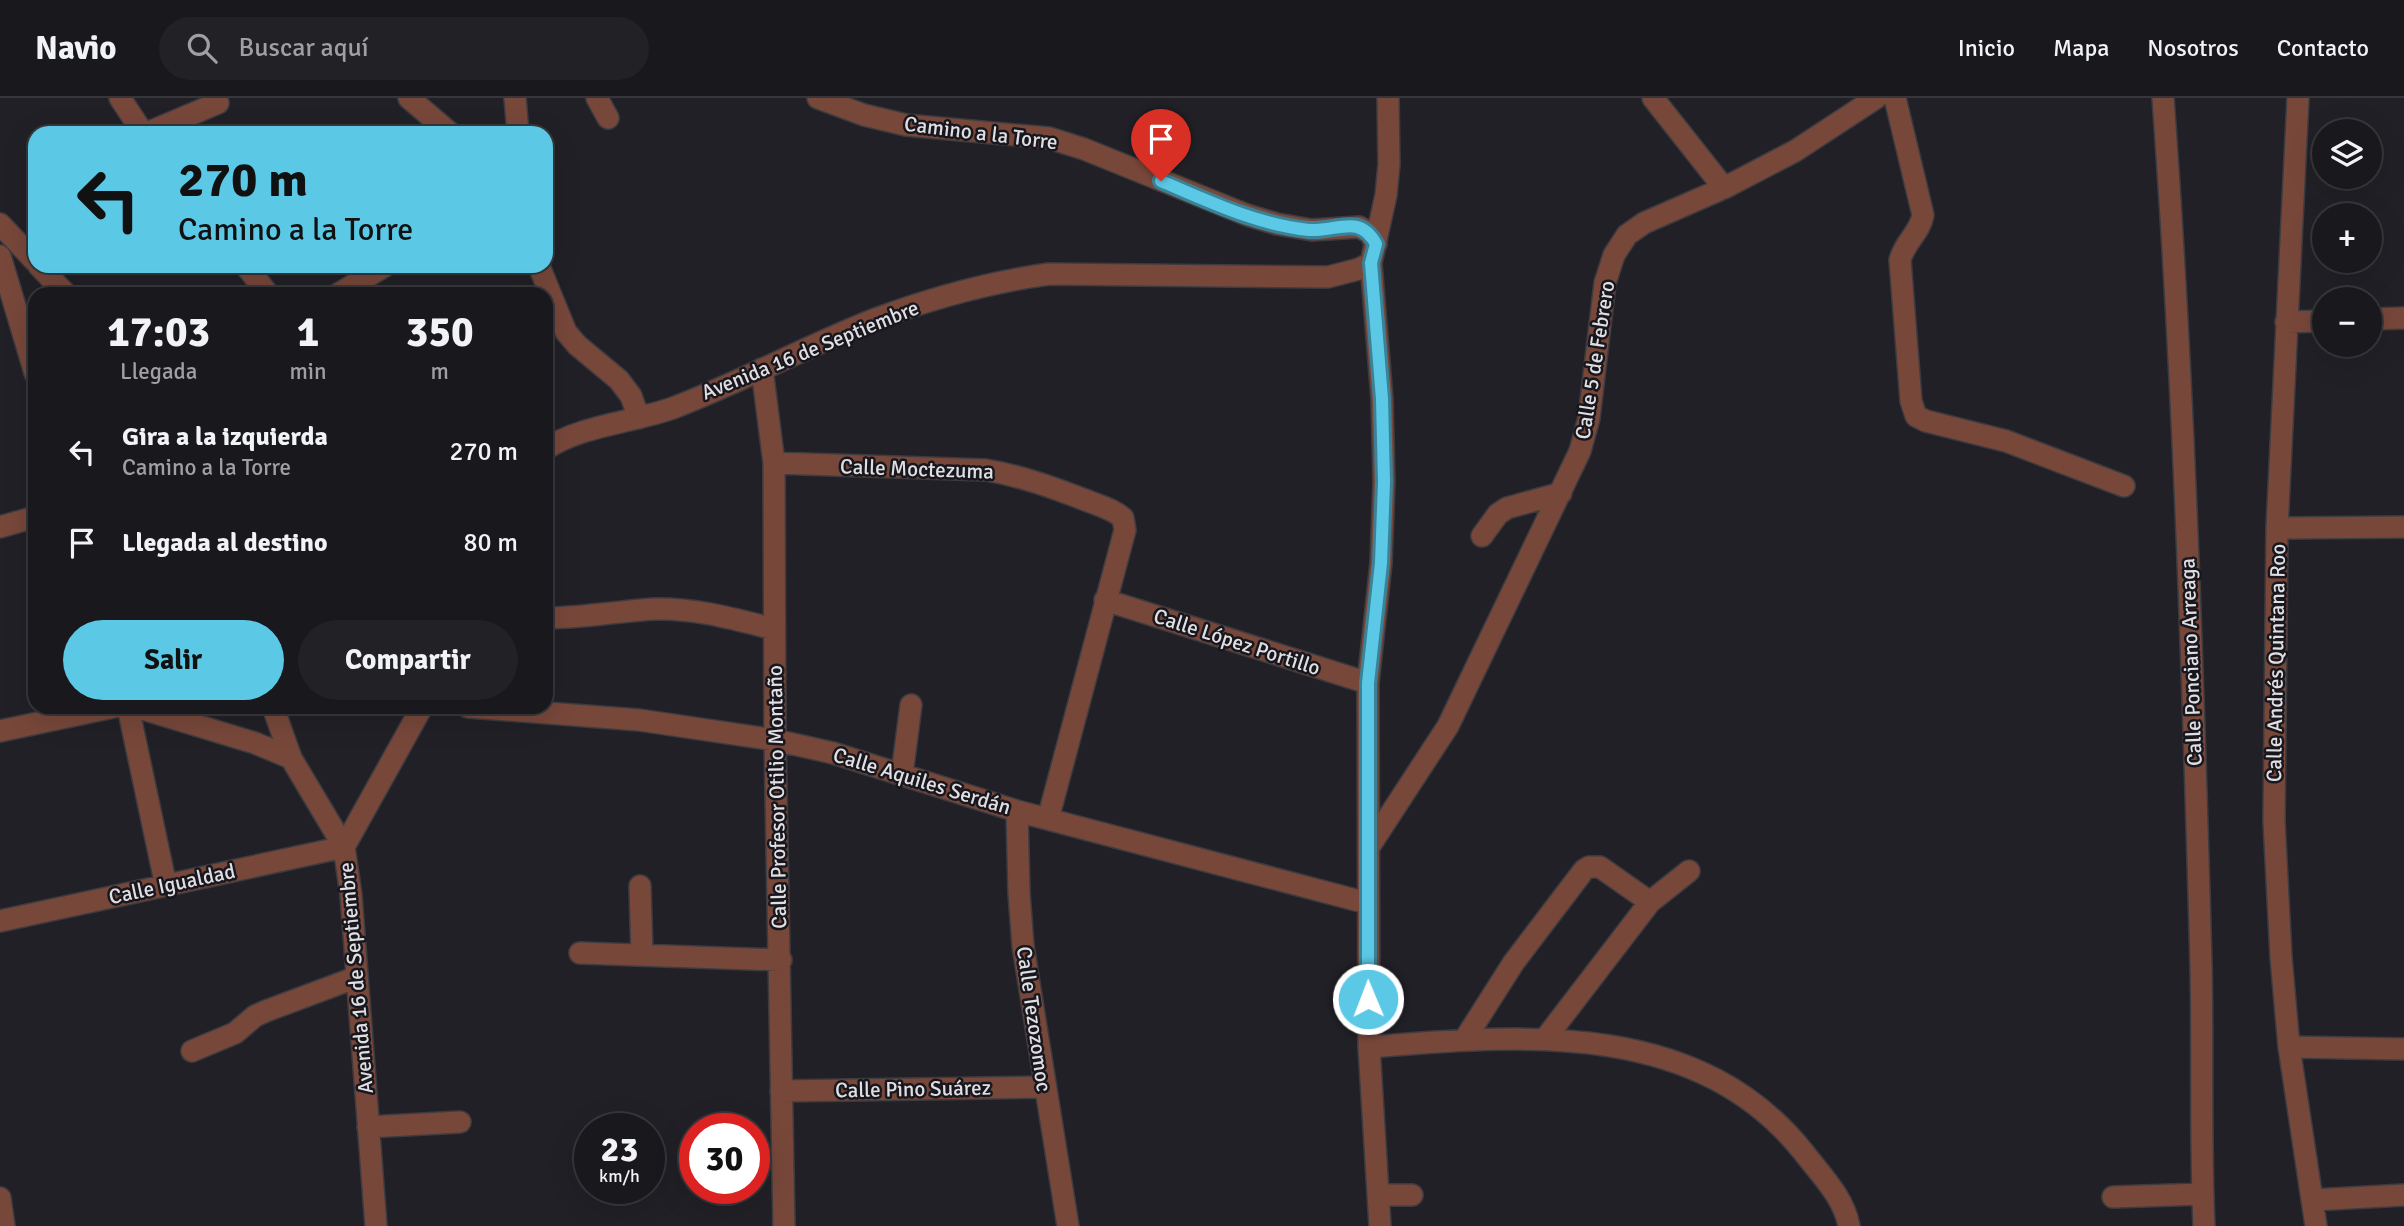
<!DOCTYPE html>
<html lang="es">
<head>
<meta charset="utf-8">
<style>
	body { margin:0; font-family:Signika,sans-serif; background:#222125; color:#f1f3f6; height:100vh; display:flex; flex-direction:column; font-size:26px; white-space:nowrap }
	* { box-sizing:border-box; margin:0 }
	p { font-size:23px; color:#9fa0a3 }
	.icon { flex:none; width:38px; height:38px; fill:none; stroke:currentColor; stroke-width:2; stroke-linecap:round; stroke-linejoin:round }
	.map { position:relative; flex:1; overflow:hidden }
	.drawer { position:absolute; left:28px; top:189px; width:525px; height:427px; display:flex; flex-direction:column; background:#19181c; border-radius:21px; box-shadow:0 7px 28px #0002,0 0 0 2px #37373b }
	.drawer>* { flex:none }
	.top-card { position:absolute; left:28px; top:28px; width:525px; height:147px; border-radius:21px; box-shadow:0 7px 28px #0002,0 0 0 2px #37373b; background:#5bc8e6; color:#111; overflow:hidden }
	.controls { position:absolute; left:2312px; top:21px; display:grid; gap:14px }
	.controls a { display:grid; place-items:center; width:70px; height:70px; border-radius:50%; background:#19181c; box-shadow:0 7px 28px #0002,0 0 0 2px #37373b; font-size:35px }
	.speed { position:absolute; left:574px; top:1015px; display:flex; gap:14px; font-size:35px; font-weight:700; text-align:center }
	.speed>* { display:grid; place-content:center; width:91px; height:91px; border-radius:50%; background:#19181c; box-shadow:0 7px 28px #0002,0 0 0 2px #37373b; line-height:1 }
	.speed small { font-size:18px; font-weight:400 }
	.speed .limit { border:10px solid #d22; background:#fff; color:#111 }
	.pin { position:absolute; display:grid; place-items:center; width:60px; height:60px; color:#fff; margin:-72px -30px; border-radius:50% 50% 50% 0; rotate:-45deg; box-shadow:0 0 7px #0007 }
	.pin .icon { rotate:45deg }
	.me { position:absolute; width:77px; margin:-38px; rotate:359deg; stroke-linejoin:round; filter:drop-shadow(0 0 5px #0008) }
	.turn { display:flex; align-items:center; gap:24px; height:147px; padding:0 35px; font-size:32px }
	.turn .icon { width:91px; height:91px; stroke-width:2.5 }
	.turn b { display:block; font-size:49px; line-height:60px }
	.eta { display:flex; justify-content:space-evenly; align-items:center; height:119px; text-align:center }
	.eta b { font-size:42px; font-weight:800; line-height:49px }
	.button { display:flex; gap:14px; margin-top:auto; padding:14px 35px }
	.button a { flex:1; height:80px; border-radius:42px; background:#5bc8e6; color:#111; font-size:28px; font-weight:800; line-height:80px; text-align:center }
	.button a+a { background:#222125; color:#f1f3f6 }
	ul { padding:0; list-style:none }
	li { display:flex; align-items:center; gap:21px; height:91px; padding:0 35px }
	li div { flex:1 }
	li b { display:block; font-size:26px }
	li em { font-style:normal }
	header { display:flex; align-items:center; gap:42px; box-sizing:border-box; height:98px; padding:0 35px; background:#19181c; border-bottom:2px solid #37373b }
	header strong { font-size:33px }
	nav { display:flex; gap:38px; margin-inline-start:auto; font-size:24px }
	.search { width:490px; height:63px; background:#222125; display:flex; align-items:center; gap:18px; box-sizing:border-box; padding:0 24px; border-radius:38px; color:#9fa0a3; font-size:26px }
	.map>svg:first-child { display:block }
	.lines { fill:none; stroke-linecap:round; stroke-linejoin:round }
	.minor-casing { stroke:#3c3b40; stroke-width:24 }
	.minor { stroke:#77473a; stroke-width:21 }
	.route-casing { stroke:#3b8296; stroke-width:18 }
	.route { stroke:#5bc8e6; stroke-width:12 }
	.labels { text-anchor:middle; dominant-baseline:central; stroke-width:5; stroke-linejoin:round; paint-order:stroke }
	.street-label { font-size:21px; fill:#e0dfe3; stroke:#18171d }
</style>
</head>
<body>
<header>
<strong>Navio</strong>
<div class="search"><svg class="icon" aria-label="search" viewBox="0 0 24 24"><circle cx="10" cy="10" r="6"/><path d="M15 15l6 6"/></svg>Buscar aquí</div>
<nav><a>Inicio</a><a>Mapa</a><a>Nosotros</a><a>Contacto</a></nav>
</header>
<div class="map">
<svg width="2404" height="1128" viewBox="0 0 2404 1128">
	<rect width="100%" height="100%" fill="#212026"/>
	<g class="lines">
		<g class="minor-casing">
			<path id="minor" d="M120,0L143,35
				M409,0L450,35
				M515,0L518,35
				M597,0L608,20
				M818,0L864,17L906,27L1049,40L1084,51L1247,117L1277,126L1312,132L1359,129L1370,135L1376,146
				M1653,0L1724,90
				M1895,0L1923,117C1920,135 1905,143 1900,162L1911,303L1916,318L1926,323L2006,343L2124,388
				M2163,0C2184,288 2193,578 2201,867C2203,954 2200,1041 2204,1128
				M2298,0L2277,430L2274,723L2281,859L2289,949L2316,1128
				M147,35L218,5
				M0,126L35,163
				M0,158L35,275
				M39,168L66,196
				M246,168L268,196
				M539,168L566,234L577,247L619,282L631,298L639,320
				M338,196L385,168
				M2370,221L2404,220
				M2286,224L2324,223
				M762,271L774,365L775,642L784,1128
				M546,351C579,328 634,324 673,310C741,284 805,249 873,222C929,201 990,184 1049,176L1328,179L1359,171L1371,165
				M774,365L986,372C1022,378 1054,390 1088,403C1100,408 1113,411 1123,420L1125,432L1048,721
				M0,429L35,419
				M2277,430L2404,429
				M1482,438L1498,416L1507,410L1561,395
				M1105,502L1368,585
				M546,520C583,520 619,513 655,511C696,510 734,521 774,531
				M128,609L166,788
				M136,609L255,645L291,660
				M273,609L291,660L344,749
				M468,609L639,622L775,642L833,655L1017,713L1367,805
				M0,633L114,609
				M902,676L911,607
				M1017,713L1019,795L1023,848L1068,1128
				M1369,749L1448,628L1580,353L1589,320L1605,185L1614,157L1627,137L1644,125L1724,90L1795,53L1876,0
				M640,788L642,857
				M0,823L344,749
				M580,855L781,862
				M1465,941L1514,864L1584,772L1589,769H1600L1650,804
				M1545,941L1650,804L1689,773
				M1369,949C1523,937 1698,920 1805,1056C1822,1078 1844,1100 1849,1128
				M2289,949L2404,951
				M192,953L235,935L255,918L266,913L357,879
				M781,993L1044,989
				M368,1029L460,1024
				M1379,1097H1412
				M2113,1099L2203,1096
				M0,1100L4,1128
				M2313,1102L2404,1097
				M376,1128L351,797L344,749L422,609
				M1380,1128L1369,949L1368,585L1381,465L1384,384L1382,301L1371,165L1386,97L1389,66L1388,0"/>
		</g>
		<use href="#minor" class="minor"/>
	</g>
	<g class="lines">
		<g class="route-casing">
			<path id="route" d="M1161,83C1208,103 1258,127 1309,132C1337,134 1359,115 1376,146L1371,165L1382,301L1384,384L1381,465L1368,585V901"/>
		</g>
		<use href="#route" class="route"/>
	</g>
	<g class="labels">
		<g class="street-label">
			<text transform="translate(981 35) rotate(7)">Camino a la Torre</text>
			<text transform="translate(810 252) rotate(-22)">Avenida 16 de Septiembre</text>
			<text transform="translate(1595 262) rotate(-81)">Calle 5 de Febrero</text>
			<text transform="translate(917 371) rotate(2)">Calle Moctezuma</text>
			<text transform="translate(1237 544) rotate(18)">Calle López Portillo</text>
			<text transform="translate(2191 564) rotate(-92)">Calle Ponciano Arreaga</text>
			<text transform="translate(2276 565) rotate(-89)">Calle Andrés Quintana Roo</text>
			<text transform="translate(922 683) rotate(17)">Calle Aquiles Serdán</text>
			<text transform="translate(777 699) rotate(-91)">Calle Profesor Otilio Montaño</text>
			<text transform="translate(172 786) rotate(-12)">Calle Igualdad</text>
			<text transform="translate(356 880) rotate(-95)">Avenida 16 de Septiembre</text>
			<text transform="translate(1034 921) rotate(82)">Calle Tezozomoc</text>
			<text transform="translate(913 991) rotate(-1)">Calle Pino Suárez</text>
		</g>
	</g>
</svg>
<div class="controls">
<a><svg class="icon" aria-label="layers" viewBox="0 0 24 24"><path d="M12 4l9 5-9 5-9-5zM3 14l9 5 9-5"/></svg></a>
<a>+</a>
<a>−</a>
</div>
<div class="speed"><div>23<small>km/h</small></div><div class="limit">30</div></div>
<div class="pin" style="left:1161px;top:83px;background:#d93025"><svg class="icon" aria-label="arrive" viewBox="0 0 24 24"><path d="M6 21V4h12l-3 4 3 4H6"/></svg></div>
<svg class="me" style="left:1368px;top:901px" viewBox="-20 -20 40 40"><circle r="17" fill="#5bc8e6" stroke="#fff" stroke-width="3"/><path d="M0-11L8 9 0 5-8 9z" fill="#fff"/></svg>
<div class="top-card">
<div class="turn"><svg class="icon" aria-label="left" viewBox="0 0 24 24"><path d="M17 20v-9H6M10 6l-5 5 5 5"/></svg><div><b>270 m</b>Camino a la Torre</div></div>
</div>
<section class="drawer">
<div class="eta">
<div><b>17:03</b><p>Llegada</p></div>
<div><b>1</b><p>min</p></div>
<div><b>350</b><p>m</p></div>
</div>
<ul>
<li><svg class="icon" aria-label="left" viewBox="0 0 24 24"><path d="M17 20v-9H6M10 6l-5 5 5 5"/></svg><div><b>Gira a la izquierda</b><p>Camino a la Torre</p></div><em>270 m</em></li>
<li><svg class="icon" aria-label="arrive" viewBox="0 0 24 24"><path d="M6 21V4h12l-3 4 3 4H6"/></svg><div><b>Llegada al destino</b></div><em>80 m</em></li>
</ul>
<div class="button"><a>Salir</a><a>Compartir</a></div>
</section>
</div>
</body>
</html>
